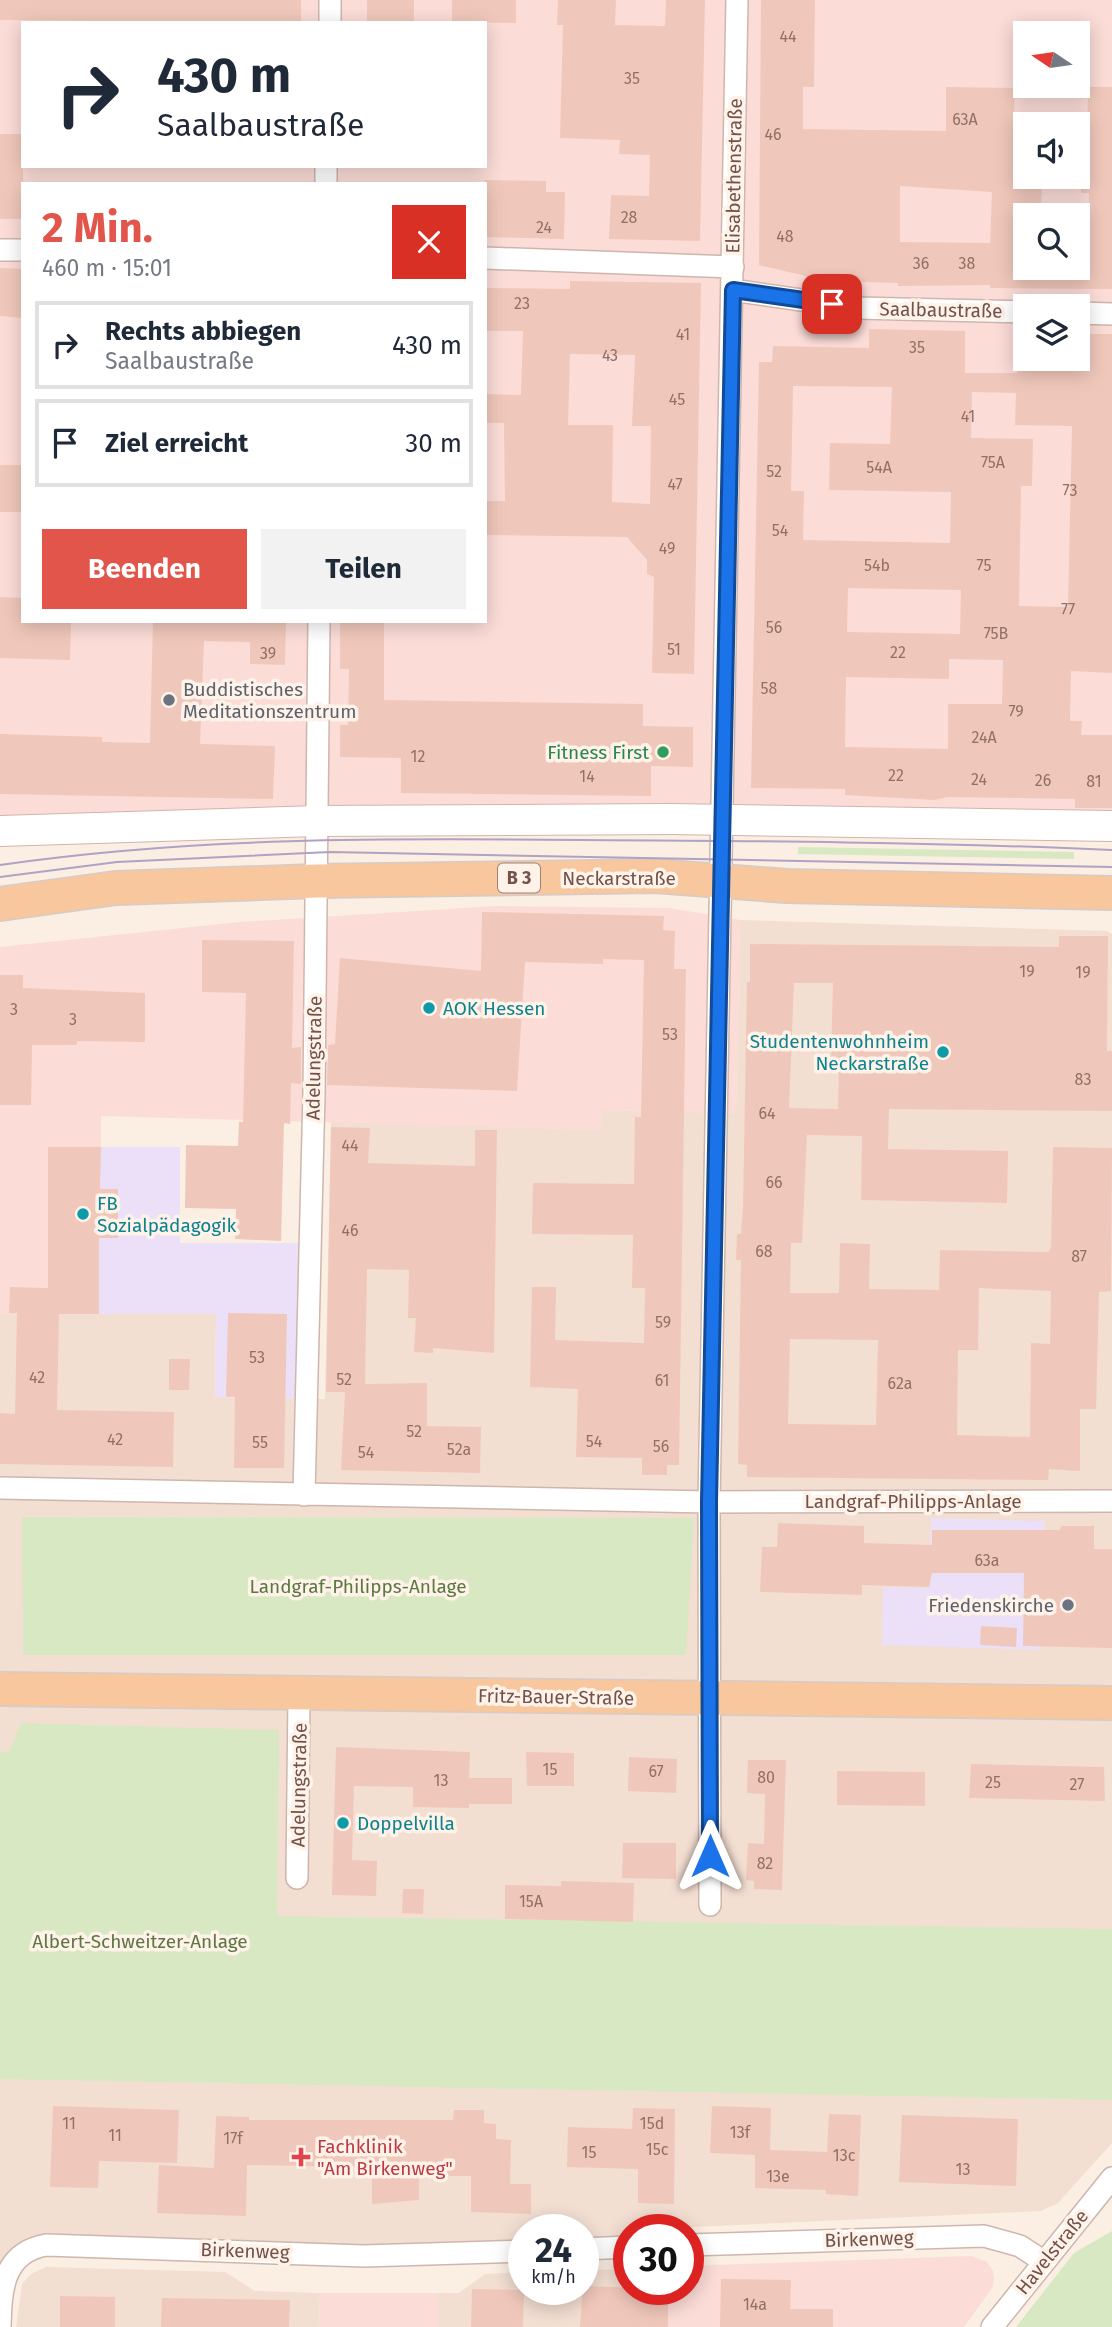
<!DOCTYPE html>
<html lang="de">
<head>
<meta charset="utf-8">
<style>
	body { margin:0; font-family:"Fira Sans",sans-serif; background:#f2f2f3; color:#1f2937; height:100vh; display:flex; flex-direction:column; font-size:26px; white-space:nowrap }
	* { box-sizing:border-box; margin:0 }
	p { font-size:23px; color:#747a83 }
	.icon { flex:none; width:38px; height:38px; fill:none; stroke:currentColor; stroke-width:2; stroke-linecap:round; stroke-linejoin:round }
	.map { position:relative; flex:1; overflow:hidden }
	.side { position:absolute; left:21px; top:182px; width:466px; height:441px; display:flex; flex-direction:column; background:#fff; border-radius:0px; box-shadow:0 4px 18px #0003 }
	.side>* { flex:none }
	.top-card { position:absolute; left:21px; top:21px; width:466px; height:147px; border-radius:0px; box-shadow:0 4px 18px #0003; background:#fff; color:#1f2937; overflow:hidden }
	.needle { width:46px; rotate:283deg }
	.buttons { position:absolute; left:1013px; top:21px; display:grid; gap:14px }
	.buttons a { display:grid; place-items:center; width:77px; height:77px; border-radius:0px; background:#fff; box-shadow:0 4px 18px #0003; font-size:35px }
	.speed { position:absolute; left:508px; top:2214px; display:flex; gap:14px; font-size:35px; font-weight:700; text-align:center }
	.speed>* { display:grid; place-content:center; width:91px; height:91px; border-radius:50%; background:#fff; box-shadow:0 4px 18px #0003; line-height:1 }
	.speed small { font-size:18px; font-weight:400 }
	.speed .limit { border:10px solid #d22; background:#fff; color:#111 }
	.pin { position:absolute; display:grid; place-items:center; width:60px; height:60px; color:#fff; margin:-30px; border-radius:14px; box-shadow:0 4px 10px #0006 }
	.me { position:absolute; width:77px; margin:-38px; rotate:0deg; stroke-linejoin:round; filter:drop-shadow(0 0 5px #0008) }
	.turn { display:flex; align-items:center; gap:24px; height:147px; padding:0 21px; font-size:32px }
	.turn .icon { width:91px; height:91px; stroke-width:2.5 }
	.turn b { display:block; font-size:49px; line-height:60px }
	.round { display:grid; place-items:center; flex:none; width:74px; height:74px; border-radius:0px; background:#f2f2f3 }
	.headline { display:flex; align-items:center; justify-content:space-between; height:119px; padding:0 21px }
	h1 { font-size:42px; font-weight:700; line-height:52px; color:#e2554b }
	.action { display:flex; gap:14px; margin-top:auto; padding:14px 21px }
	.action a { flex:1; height:80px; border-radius:0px; background:#e2554b; color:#fff; font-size:28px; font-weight:700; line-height:80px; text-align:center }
	.action a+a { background:#f2f2f3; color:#1f2937 }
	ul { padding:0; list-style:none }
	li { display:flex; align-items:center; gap:21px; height:88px; margin:0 14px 10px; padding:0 7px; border:4px solid #e0e1e3; border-radius:0px }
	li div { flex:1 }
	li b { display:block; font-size:26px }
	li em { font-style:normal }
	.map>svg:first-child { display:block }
	.residential { fill:#f3ded2 }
	.commercial { fill:#fbdcd7; fill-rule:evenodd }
	.education { fill:#ebe0f7 }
	.green { fill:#d8e8c2 }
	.building { fill:#f0c8bb; fill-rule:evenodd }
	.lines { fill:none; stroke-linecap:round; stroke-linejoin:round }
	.street-casing { stroke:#ceb6ad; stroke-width:24 }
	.secondary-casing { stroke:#d1b5aa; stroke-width:32 }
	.primary-casing { stroke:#d5cbc9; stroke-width:36 }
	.street { stroke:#fff; stroke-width:21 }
	.secondary { stroke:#fff; stroke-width:30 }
	.primary { stroke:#f8c79d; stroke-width:33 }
	.tram { stroke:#afa2c4; stroke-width:2 }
	.route-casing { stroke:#114b97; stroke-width:18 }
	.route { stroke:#1a73e8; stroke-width:12 }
	.worship-dot { fill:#6b7280; stroke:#fef2e9; stroke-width:2.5 }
	.leisure-dot { fill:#2e9e5b; stroke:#fef2e9; stroke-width:2.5 }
	.culture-dot { fill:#0f9aa8; stroke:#fef2e9; stroke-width:2.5 }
	.health-dot { fill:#e0444e; stroke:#fef2e9; stroke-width:2.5 }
	.labels { text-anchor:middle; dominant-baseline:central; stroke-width:7; stroke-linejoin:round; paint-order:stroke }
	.number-label { font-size:16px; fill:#927066 }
	.shield { fill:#fef2e9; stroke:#9c827a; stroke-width:2 }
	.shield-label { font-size:18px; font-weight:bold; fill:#72524a }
	.street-label { font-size:19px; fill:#72524a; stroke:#fef2e9 }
	.worship-label { font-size:19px; fill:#5b616d; stroke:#fef2e9; text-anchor:start }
	.leisure-label { font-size:19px; fill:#27864d; stroke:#fef2e9; text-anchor:end }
	.culture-label { font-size:19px; fill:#0d838f; stroke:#fef2e9; text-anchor:start }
	.park-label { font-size:19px; fill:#5b7842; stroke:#fef2e9 }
	.health-label { font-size:19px; fill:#be3a42; stroke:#fef2e9; text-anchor:start }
</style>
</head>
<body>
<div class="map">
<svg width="1112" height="2327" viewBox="0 0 1112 2327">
	<rect width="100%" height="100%" fill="#fbeee3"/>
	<path class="residential" d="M740,920L1107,931L1112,934V2143L1058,2203L1041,2211L628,2230V2244L583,2249V2230H523V2251L23,2254L0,2327V1314H216L215,1397L325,1399L331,1121L600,1130L601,1110L736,1113Z
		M46,2267L225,2272L255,2291L320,2293L319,2327H16L22,2284L31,2274Z
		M628,2269V2289H668V2327H437V2293H459L485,2274L523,2272V2289H583V2270Z"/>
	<path class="commercial" d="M0,0H1112V819L0,831ZM23,23H485V166H23ZM1026,33H1078V86H1026ZM1026,124H1078V177H1026ZM23,184H485V621H23ZM1026,215H1078V268H1026ZM1026,306H1078V359H1026Z
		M497,906L669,908L740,920L736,1113L602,1110L601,1130L101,1116V1147H49L48,1314H0V947L240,922Z
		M971,2256L987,2262L993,2271L994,2280L992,2288L964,2327H668V2289H688V2266Z
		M320,2293H437V2327H319Z"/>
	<path class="education" d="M48,1147H180V1243H311L307,1399L215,1397L216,1314H48Z
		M931,1518L1045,1521L1041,1650L882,1645L883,1587L929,1588Z"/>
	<path class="green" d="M798,847L1074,852V859L798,854Z
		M22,1517L694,1518L686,1655H23Z
		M21,1723L279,1730L277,1916L1112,1929V2100L0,2079V1752H9Z
		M1112,2231V2327H1016L1074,2253Z"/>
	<path class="building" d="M0,0H301V23L0,20Z
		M367,0H414V23H367Z
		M452,0H516V23L452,22Z
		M558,0H616L615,25L665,26L666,0H705L700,241L609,239L611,195L649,196L650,155L619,154L620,140L560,138L563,25H557Z
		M761,0H815L814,87H803V129L946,131V87L1015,88L1014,115H1026V177H1042L1041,215H1026V268H1078V251H1088L1089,193H1081L1082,140H1087L1088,87H1112V289L990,288V285L898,286V283L827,281L759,265ZM900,186L992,192L990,243L900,242Z
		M0,134H23V219H0Z
		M485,180L546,181V192H565L564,239L485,237Z
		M0,268L23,269V318L0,316Z
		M570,281L701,283L694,674L652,673L654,577L647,574V560L627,537L485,535V501H505L504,423H485V394L521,395L523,331H485V288L570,289ZM570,354L635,355L632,426H651L650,504L612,502L613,425H568Z
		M869,329L965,331V373H1017V359H1079L1080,334H1112V673L1071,671L1070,721H1082L1081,735H1112V808H1075V799L947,797L935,800L845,795V789L751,788L759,362H772L773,346L869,348ZM793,386L892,387L890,444L830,443L829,490L951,492L950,543L803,540L804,491H791ZM972,392L1016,393L1015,425L1072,426L1068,607L1019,606L1021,486H1032L1033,439L971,438ZM848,588L961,590L960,634L847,632ZM949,659L1003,660L1002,704H948V749L845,747L846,677L949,679Z
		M0,465H23V512H0Z
		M0,597L23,598V621H71L70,660L0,658Z
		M153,621H286L285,665L250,664V642L204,641L200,744L275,746L273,799L0,794V734L102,737V742L150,743Z
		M340,621H384V700L643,704V726L693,727V767L651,766V796L401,793V758L340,757V725H348L349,669H340Z
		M482,912L664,916L663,930L675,931L674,969H686L679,1465H667V1475H642V1458L576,1457L578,1389L530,1387L532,1287H556L555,1340L644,1343L645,1288H632L633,1235L532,1234L533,1183L634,1184L635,1117H641L644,960L603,959V964L525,962L517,1091L327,1085L328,1045L335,1044L340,958L481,971Z
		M1059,936H1108L1107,1051H1112V1111L889,1109L888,1149L1008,1151L1007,1203L861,1200L862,1136L807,1135L802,1243H791L790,1293H839L840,1243L870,1244L869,1289L939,1290L940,1250L1048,1252L1051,1248L1053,1147L1112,1148L1111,1291L1099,1292L1096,1409H1080V1471L1049,1469L1048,1480L747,1477V1465L738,1464L741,1260H736L737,1234H741L743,1208L747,982H750V944L1059,947ZM794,983H833L831,1060H839L838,1109L789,1108ZM979,1288L1051,1291L1050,1344L1031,1343L1030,1437L957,1435L958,1350H978ZM790,1339L878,1340L876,1425L788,1424Z
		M202,940L294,941L292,1048L301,1047V1084L291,1083L290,1124L284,1123L281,1241L235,1239L236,1209L185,1208L186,1145L238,1146L239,1122H243L246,993L202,992Z
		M0,975H23V988L145,993V1042L77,1041V1045H32L31,1105H0Z
		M331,1127L370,1128L368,1163L475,1166V1130H497L494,1353L433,1348V1353L414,1352L416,1318H408L409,1270L367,1269L365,1384L427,1383V1426L481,1427L480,1473L341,1470L345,1392H326Z
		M48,1147H101L100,1189H118V1238H99V1314H59L57,1410L174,1412L173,1467L0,1464V1413L15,1414L17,1313H9L10,1287L48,1288Z
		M228,1313L287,1314L284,1468H234L235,1397H226Z
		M169,1359H190L189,1390H169Z
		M778,1523L864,1526V1543L932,1545V1530H1060L1061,1526H1094V1549H1112V1648L1023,1646L1024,1573H932L929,1587L862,1585V1595L760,1592L762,1547H777Z
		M981,1626L1017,1628L1016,1647L980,1645Z
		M336,1747L470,1752L469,1778H512V1804H469V1808L413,1807V1787L354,1786L352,1860L377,1861L376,1896L332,1895Z
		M526,1752L574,1753V1786H527Z
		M629,1757L677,1759L676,1793L628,1791Z
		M748,1760H786L782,1890L754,1889V1881L746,1880L748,1843L764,1844L765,1794L747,1793Z
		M971,1764L1104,1767L1105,1801L969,1798Z
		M837,1771L925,1772V1806L837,1805Z
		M623,1843H676V1879L622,1878Z
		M561,1881L634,1883L633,1922L505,1919V1885L561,1886Z
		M403,1889H424L423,1914L402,1913Z
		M53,2106L179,2110L177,2163L99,2161L98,2188L50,2187Z
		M712,2106L771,2108L770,2150L827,2152L829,2114L861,2115L858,2196L826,2194V2190L755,2188V2155L710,2153Z
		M633,2108L675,2109L674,2204L638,2203V2169L567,2167L568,2127L632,2129Z
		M454,2110H484V2123L496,2124V2139L511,2140L510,2184H531V2214L471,2212V2176H419V2200L372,2204V2167L247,2165L246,2216L157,2213L159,2165L214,2168L216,2116L249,2117V2120H453Z
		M902,2115L1018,2119L1016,2186L899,2182Z
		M721,2279L791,2280L790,2309H833V2327H720Z
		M583,2286L668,2289V2327H580Z
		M472,2289L524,2290L523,2327H471Z
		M60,2296L115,2297V2327H60Z
		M162,2298L290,2300L289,2327H161Z"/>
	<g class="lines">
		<g class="street-casing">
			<path id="street" d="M330,23V0
				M326,184V166
				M0,250H23
				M485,258L733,267
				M732,290L857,308L1026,312
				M1078,313L1112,314
				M0,1488L709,1502L1112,1501
				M304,1495L314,1092L319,621
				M297,1878L299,1693
				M710,1905L709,1502L737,0
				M688,2245L984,2236L1020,2246L1043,2261
				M583,2249L628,2247
				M0,2327C1,2291 2,2253 46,2245L364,2256L523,2251
				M992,2327L1112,2178"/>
		</g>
		<g class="secondary-casing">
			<path id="secondary" d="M0,831L317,821L671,819L1112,826"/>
		</g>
		<g class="primary-casing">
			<path id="primary" d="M0,904L116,888L317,881L656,876L787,886L1112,893
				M0,1689L1112,1703"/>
		</g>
		<use href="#street" class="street"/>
		<use href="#secondary" class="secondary"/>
		<use href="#primary" class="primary"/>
		<path class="tram" d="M0,865C193,837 386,838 581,840C757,841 935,842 1112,850
			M0,877L117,862L330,852L1112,867"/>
	</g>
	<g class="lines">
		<g class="route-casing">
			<path id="route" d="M710,1856L709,1502L733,290L832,304"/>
		</g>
		<use href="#route" class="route"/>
	</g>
	<g class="worship-dot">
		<circle cx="169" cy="700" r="7"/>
		<circle cx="1068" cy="1605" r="7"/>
	</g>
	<circle class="leisure-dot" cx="663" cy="752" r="7"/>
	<g class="culture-dot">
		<circle cx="429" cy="1008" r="7"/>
		<circle cx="943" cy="1052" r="7"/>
		<circle cx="83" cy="1214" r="7"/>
		<circle cx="343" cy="1823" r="7"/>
	</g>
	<path class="health-dot" d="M297.5 2146.5h7v7h7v7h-7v7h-7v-7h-7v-7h7z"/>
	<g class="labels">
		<g class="number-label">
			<text x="788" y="36">44</text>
			<text x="632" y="78">35</text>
			<text x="965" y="119">63A</text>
			<text x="773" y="134">46</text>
			<text x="629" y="217">28</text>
			<text x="544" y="227">24</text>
			<text x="785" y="236">48</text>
			<text x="921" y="263">36</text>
			<text x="967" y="263">38</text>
			<text x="522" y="303">23</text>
			<text x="683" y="334">41</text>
			<text x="917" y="347">35</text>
			<text x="610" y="355">43</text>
			<text x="677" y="399">45</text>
			<text x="968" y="416">41</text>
			<text x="993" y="462">75A</text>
			<text x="879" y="467">54A</text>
			<text x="774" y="471">52</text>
			<text x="675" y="484">47</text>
			<text x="1070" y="490">73</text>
			<text x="780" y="530">54</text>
			<text x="667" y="548">49</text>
			<text x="877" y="565">54b</text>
			<text x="984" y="565">75</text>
			<text x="1068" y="609">77</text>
			<text x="774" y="627">56</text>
			<text x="996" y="633">75B</text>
			<text x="674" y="649">51</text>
			<text x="898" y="652">22</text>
			<text x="268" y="653">39</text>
			<text x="769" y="688">58</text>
			<text x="1016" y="711">79</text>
			<text x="984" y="737">24A</text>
			<text x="418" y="756">12</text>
			<text x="896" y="775">22</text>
			<text x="587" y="776">14</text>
			<text x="979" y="779">24</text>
			<text x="1043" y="780">26</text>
			<text x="1094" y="781">81</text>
			<text x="1027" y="971">19</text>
			<text x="1083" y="972">19</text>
			<text x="14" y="1009">3</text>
			<text x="73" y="1019">3</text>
			<text x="670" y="1034">53</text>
			<text x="1083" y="1079">83</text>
			<text x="767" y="1113">64</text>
			<text x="350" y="1145">44</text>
			<text x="774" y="1182">66</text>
			<text x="350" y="1230">46</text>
			<text x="764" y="1251">68</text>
			<text x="1079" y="1256">87</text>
			<text x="663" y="1322">59</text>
			<text x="257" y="1357">53</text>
			<text x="37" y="1377">42</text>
			<text x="344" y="1379">52</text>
			<text x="662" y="1380">61</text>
			<text x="900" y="1383">62a</text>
			<text x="414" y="1431">52</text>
			<text x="115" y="1439">42</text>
			<text x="594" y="1441">54</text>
			<text x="260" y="1442">55</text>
			<text x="661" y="1446">56</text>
			<text x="459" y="1449">52a</text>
			<text x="366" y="1452">54</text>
			<text x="987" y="1560">63a</text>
			<text x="550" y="1769">15</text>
			<text x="656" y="1771">67</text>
			<text x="766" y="1777">80</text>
			<text x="441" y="1780">13</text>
			<text x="993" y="1782">25</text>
			<text x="1077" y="1784">27</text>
			<text x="765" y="1863">82</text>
			<text x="531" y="1901">15A</text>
			<text x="69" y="2123">11</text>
			<text x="652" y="2123">15d</text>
			<text x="740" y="2132">13f</text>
			<text x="115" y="2135">11</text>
			<text x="233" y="2138">17f</text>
			<text x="657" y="2149">15c</text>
			<text x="589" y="2152">15</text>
			<text x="844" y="2155">13c</text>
			<text x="963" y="2169">13</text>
			<text x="778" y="2176">13e</text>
			<text x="755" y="2304">14a</text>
		</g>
		<rect class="shield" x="498" y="863.5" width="42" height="29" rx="5"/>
		<g class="shield-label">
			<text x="519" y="878">B 3</text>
		</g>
		<g class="street-label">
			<text transform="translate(734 176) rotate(-89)">Elisabethenstraße</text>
			<text transform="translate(941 310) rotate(1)">Saalbaustraße</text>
			<text x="619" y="878">Neckarstraße</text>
			<text transform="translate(314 1058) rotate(-89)">Adelungstraße</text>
			<text x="913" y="1501">Landgraf-Philipps-Anlage</text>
			<text transform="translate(556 1697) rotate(1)">Fritz-Bauer-Straße</text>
			<text transform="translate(299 1785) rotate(-89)">Adelungstraße</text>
			<text transform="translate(869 2239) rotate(-2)">Birkenweg</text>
			<text transform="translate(245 2251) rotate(2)">Birkenweg</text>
			<text transform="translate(1052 2252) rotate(-51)">Havelstraße</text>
		</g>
		<g class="worship-label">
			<text x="183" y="689">Buddistisches<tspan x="183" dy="22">Meditationszentrum</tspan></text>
			<text x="1054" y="1605" text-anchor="end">Friedenskirche</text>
		</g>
		<g class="leisure-label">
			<text x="649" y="752">Fitness First</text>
		</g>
		<g class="culture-label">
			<text x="443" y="1008">AOK Hessen</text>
			<text x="929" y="1041" text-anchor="end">Studentenwohnheim<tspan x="929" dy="22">Neckarstraße</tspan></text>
			<text x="97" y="1203">FB<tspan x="97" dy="22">Sozialpädagogik</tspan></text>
			<text x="357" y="1823">Doppelvilla</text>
		</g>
		<g class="park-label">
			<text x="358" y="1586">Landgraf-Philipps-Anlage</text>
			<text x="140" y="1941">Albert-Schweitzer-Anlage</text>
		</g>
		<g class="health-label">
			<text x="317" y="2146">Fachklinik<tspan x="317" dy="22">"Am Birkenweg"</tspan></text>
		</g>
	</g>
</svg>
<div class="buttons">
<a><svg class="needle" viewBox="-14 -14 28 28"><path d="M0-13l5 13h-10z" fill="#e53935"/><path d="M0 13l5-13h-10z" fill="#747a83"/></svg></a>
<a><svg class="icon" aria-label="sound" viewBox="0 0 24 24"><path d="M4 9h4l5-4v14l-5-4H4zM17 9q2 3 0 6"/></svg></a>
<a><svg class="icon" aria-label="search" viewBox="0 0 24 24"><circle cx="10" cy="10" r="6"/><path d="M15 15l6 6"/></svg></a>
<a><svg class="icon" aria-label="layers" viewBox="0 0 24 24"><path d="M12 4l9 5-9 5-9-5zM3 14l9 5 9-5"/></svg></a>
</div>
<div class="speed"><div>24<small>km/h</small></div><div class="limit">30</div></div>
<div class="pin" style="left:832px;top:304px;background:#d93025"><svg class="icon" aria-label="arrive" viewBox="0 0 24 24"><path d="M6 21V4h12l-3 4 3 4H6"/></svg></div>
<svg class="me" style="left:710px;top:1856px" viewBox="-20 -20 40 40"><path d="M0-17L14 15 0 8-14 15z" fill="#1a73e8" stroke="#fff" stroke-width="4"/></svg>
<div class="top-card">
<div class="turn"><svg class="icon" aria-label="right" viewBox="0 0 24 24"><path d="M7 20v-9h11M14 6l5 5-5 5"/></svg><div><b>430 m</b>Saalbaustraße</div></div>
</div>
<section class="side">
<div class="headline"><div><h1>2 Min.</h1><p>460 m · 15:01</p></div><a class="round" style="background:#d93025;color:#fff"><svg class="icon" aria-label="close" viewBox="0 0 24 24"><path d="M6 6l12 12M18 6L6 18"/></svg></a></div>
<ul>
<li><svg class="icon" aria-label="right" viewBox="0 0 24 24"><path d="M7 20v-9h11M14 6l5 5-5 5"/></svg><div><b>Rechts abbiegen</b><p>Saalbaustraße</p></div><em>430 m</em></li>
<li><svg class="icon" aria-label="arrive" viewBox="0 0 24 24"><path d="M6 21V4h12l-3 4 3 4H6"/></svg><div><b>Ziel erreicht</b></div><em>30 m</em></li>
</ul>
<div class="action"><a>Beenden</a><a>Teilen</a></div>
</section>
</div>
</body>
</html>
